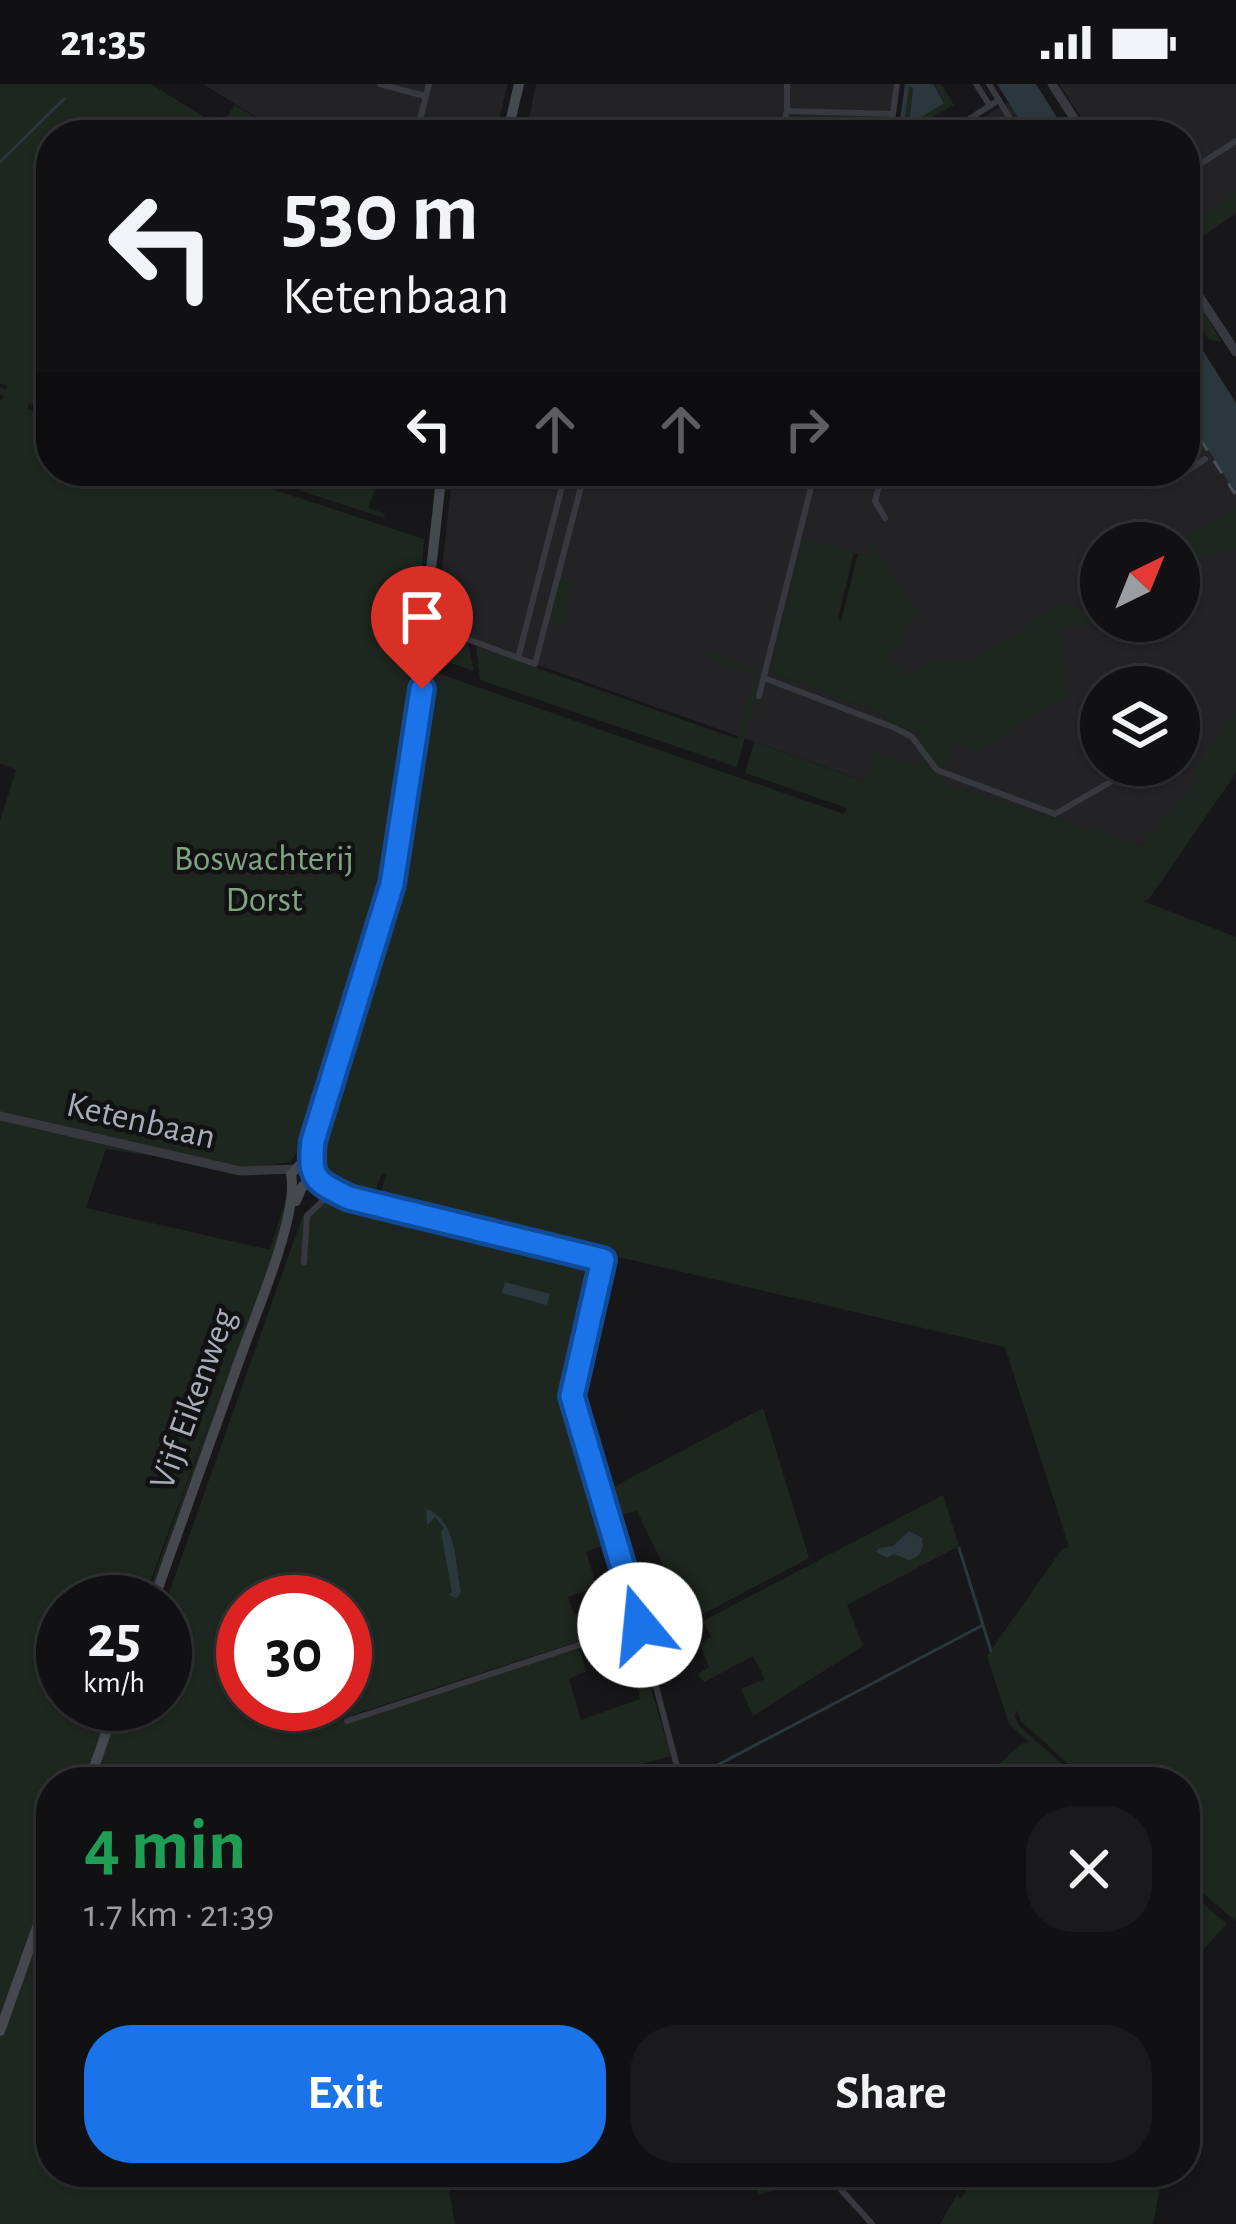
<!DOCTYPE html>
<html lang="en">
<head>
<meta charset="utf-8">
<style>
	body { margin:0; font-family:"Alegreya Sans",sans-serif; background:#1a1a1c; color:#f1f3f6; height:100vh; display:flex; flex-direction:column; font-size:45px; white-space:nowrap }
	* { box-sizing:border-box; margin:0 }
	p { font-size:39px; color:#9c9da0 }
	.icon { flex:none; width:66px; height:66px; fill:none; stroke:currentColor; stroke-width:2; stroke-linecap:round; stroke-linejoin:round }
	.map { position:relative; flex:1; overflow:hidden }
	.details { position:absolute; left:36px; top:1683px; width:1164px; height:420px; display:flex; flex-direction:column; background:#111113; border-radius:48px; box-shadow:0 3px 9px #0004,0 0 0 3px #303133 }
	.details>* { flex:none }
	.top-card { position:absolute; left:36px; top:36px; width:1164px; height:366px; border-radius:48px; box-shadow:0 3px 9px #0004,0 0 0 3px #303133; background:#111113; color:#f1f3f6; overflow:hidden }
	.needle { width:78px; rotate:43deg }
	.fabs { position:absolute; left:1080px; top:438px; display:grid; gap:24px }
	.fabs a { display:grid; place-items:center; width:120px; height:120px; border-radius:50%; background:#111113; box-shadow:0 3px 9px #0004,0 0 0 3px #303133; font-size:60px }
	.speed { position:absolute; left:36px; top:1491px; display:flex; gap:24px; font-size:60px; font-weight:700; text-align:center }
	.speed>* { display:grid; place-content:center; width:156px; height:156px; border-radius:50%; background:#111113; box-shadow:0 3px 9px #0004,0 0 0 3px #303133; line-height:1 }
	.speed small { font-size:30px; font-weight:400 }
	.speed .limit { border:18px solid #d22; background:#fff; color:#111 }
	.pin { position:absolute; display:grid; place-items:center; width:102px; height:102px; color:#fff; margin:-123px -51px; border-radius:50% 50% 50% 0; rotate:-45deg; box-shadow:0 0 12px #0007 }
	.pin .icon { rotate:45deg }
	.me { position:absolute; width:132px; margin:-66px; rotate:343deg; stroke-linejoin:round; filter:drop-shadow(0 0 9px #0008) }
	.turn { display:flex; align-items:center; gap:42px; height:252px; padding:0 48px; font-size:54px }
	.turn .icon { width:156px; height:156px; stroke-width:2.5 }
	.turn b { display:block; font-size:84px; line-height:102px }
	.lanes { display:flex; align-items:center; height:114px; padding:0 48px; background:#0003; justify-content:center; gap:60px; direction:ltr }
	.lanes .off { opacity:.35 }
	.round { display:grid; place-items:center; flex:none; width:126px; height:126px; border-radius:48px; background:#1a1a1c }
	.summary { display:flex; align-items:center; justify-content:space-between; height:204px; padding:0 48px }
	h1 { font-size:72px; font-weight:700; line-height:90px; color:#1e9e55 }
	.button { display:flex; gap:24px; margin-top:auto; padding:24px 48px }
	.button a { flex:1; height:138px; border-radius:48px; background:#1a73e8; color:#fff; font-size:48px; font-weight:700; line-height:138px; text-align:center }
	.button a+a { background:#1a1a1c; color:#f1f3f6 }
	.status { display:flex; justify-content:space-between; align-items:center; height:84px; padding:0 60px; background:#111113; direction:ltr }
	.status svg { height:33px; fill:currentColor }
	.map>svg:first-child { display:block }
	.built { fill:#232326; fill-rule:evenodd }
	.green { fill:#1e271f; fill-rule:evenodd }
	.water { fill:#2c363d }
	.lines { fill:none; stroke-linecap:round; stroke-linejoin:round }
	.stream { stroke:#2c363d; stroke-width:3 }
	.minor { stroke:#37393e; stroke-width:6 }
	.tertiary { stroke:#37393e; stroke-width:9 }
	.secondary { stroke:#45484e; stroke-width:10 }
	.rail { stroke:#4a4d53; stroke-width:3; stroke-dasharray:15 12; stroke-linecap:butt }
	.route-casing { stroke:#114b97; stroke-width:30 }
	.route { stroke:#1a73e8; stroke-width:21 }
	.labels { text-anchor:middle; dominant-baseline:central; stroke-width:9; stroke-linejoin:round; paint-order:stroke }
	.park-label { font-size:36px; fill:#7ea580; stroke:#121214 }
	.street-label { font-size:36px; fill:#a8aeb9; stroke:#121214 }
</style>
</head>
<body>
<div class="status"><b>21:35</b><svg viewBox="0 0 49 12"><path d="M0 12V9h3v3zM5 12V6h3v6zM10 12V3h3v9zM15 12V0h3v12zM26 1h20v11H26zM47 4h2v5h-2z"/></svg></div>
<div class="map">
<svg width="1236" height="2140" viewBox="0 0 1236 2140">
	<rect width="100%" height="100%" fill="#171719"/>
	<path class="built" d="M203,0H508L495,51H285Z
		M536,0H900L893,51H526Z
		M1059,0H1236V114L1185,150V51H1093Z
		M1008,18L1029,51H955Z
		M1185,329L1236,410V648L1212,682L1141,761L941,699L973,576H934L905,592L895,584L888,571L902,556L873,460L869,473L804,455L771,588L876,627L890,638L920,651V683L865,697L532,579L450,545L443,532L440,500L453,387H949V392L962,393L972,387H1185ZM1101,459H1179V537H1101ZM1101,603H1179V681H1101Z"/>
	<path class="green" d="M0,0H151L207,35L209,32L223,39L235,21L284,51H51V317L30,313L51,321V326L29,319L27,325L51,333V387H217L424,455L415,581L426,585L428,562L435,561L431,587L844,730L847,724L745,689L754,658L864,697L876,670L920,682V651L890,638L876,627L771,588L804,454L854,468L838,535L841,537L858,470L869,472L873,459L916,528L902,555L904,561L888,571L905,592L934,576H974L1067,517L1074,526L1101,508L1103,537L1058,545L1070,610L980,666L952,657L942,699L1141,761L1199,696L1195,683C1215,668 1217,644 1236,627V689L1149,815L1143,817L1236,853V1837L1185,1794V1698H1088L1021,1637L1017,1626L1015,1633L1019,1642L1083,1698H979L1021,1660L1029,1658L1009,1640L987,1572L1062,1465L1069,1463L1005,1263L378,1117L387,1089H382L372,1116C349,1109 324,1104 324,1076L300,1065L290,1078L247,1085L106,1065L86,1124L270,1166L287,1112L284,1137L260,1211L150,1518H145L223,1299L143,1518H63V1620H165V1523L185,1526L165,1520L303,1131L332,1113L596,1178L562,1302L608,1459L586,1468L597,1503L568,1513L574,1530L604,1521L610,1539L630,1532L632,1540L352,1631L353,1635L579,1564L586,1587L569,1595L581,1636L640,1615L630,1576L639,1564L671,1672L639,1681L643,1698H51V2088H446L455,2140H0V737L16,686L0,679V316L5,312L0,310V303L6,306L7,302L0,299ZM243,1518H345V1620H243Z
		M933,0H941L954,21L901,51L908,3L913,5L910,41L944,17Z
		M1236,108V129L1185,165V144Z
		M1185,195L1221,257L1209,256L1185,218Z
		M240,387H345L376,403L368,424L385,430L384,434Z
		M1236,426V466L1197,474L1179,471L1177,459Z
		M560,493L582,499L580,503L572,502L563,542L549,539Z
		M448,552L468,559L474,587L437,574L439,560Z
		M476,562L737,655L755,592L705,573L706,566L757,586V590L761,592L737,683L480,596Z
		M763,1324L809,1474L690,1537L637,1427L611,1434L604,1408Z
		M943,1411L959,1462L847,1521L863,1562L753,1632L741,1605L765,1595L753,1572L704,1598L698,1590L709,1583L700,1560L711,1553L703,1537Z
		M1185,1804L1227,1840L1185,1885Z
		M749,2088H820L822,2092L759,2111Z
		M949,2088H1163L1153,2140H940L957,2111L961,2114L967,2106Z"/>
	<path class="water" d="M905,0H933L944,19L909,41L913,5L909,2L904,41L898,51Z
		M997,0H1036L1068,51H1029Z
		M1185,238L1236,319V410L1185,329Z
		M505,1198L550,1210L547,1221L502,1209Z
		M426,1425C457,1436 455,1479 461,1508L457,1514L448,1511L452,1509L441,1448L444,1444L435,1433L427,1441Z
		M909,1447L922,1454C925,1465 920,1473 909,1476L894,1470L887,1474L876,1468L879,1464L893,1462Z"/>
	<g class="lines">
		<path class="stream" d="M0,78L64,15
			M959,1464L991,1567
			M710,1685L983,1541"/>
		<path class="minor" d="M380,0L425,12
			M976,0L990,22
			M989,0L1020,51
			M787,27L893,30
			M416,51L429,0
			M780,51L787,27V0
			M890,51L897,0
			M944,51L999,16
			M1185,90L1236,57
			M883,387L875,417L885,434
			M1182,390L1205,375
			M427,545H440L518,574L566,387
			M518,574L535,580L585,387
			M764,594L895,644L912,653L937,686L1055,730L1140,681
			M759,612L815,387
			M315,1094L349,1114L603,1176L573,1312L640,1541L681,1698
			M304,1178L307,1132L334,1106
			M347,1637L640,1541
			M825,2088L872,2140"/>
		<path class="tertiary" d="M1052,0L1085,51
			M1185,191L1236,268
			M0,1032L240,1087L293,1085"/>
		<path class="secondary" d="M507,51L519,0
			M296,1117L302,1103L312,1095L308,1084L311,1072
			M153,1518C183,1434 213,1350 243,1266C258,1224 299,1129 291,1090L302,1079L313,1057L369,884L399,771L442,387
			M89,1698L116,1620
			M0,1947L51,1804"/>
		<path class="rail" d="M1185,331L1235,410"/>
	</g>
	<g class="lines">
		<g class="route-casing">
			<path id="route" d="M422,605L392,800L313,1057C309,1094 314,1097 349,1114L603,1176L572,1312L640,1541"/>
		</g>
		<use href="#route" class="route"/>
	</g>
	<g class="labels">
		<g class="park-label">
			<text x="264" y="775">Boswachterij<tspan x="264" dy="41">Dorst</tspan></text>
		</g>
		<g class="street-label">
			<text transform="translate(141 1037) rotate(13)">Ketenbaan</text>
			<text transform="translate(193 1315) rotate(-70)">Vijf Eikenweg</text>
		</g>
	</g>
</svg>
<div class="fabs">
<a><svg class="needle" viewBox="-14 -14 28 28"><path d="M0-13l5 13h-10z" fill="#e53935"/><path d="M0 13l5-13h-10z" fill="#9c9da0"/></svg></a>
<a><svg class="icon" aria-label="layers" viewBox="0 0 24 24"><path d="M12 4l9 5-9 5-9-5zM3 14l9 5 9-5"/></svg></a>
</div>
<div class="speed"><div>25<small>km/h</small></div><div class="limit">30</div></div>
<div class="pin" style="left:422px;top:605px;background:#d93025"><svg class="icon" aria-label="arrive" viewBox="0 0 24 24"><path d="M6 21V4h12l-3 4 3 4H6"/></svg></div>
<svg class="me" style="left:640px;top:1541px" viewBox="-20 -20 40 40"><circle r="19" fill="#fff"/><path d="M0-13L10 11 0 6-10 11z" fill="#1a73e8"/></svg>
<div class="top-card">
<div class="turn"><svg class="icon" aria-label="left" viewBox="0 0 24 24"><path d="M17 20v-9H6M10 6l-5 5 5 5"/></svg><div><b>530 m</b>Ketenbaan</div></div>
<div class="lanes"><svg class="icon" aria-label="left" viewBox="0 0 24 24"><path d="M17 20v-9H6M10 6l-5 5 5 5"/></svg><svg class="icon off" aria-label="ahead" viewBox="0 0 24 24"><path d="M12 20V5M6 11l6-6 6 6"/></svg><svg class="icon off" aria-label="ahead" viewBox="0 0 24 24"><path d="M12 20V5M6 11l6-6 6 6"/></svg><svg class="icon off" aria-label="right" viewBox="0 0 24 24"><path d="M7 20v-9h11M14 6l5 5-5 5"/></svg></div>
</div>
<section class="details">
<div class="summary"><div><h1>4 min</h1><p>1.7 km · 21:39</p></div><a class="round"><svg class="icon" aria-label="close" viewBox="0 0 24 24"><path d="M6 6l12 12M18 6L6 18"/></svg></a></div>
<div class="button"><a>Exit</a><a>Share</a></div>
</section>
</div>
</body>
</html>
